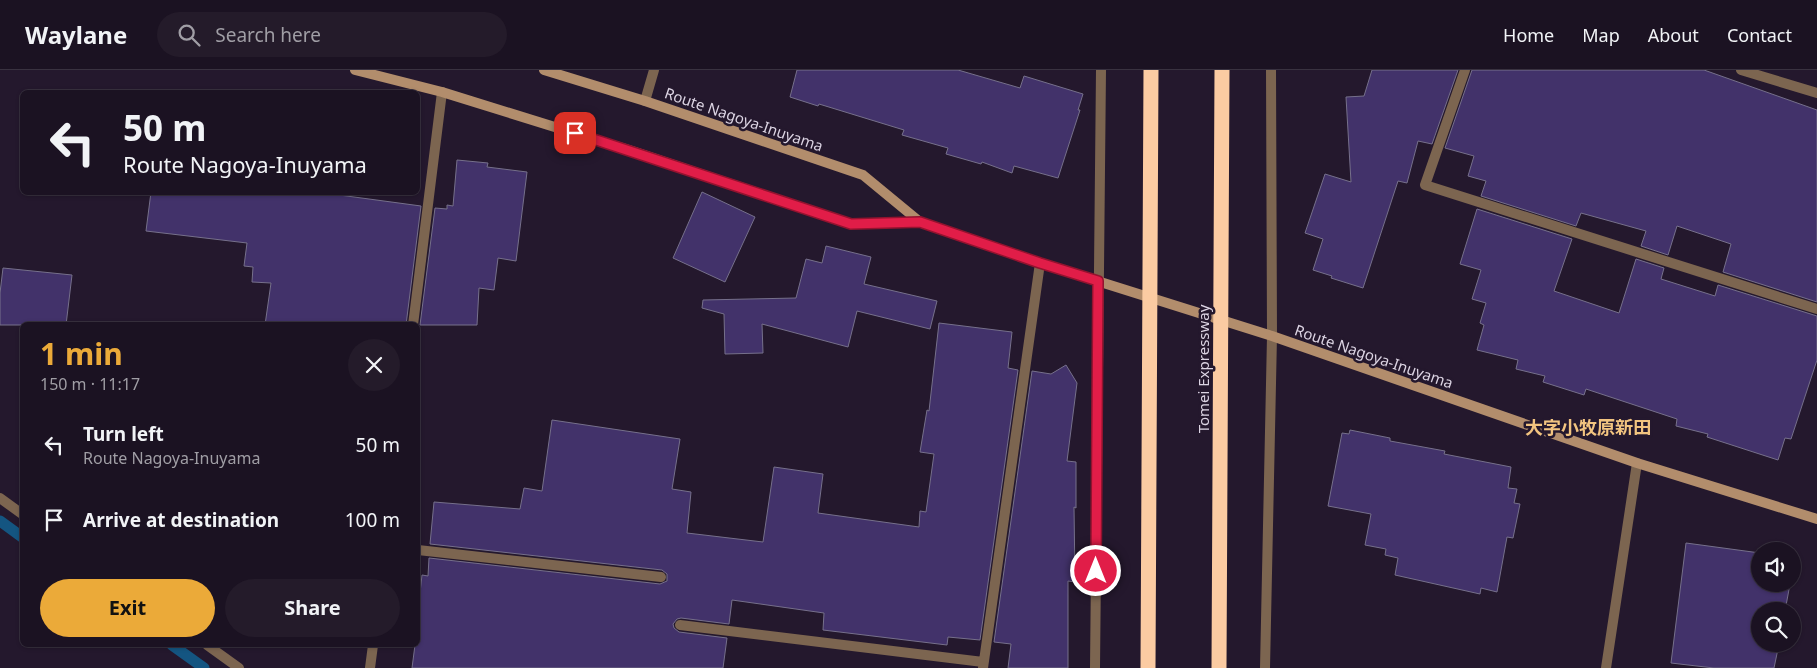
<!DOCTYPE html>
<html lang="en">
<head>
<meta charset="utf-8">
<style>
	body { margin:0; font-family:"Noto Sans","Noto Sans JP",sans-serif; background:#241b2a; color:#f1f3f6; height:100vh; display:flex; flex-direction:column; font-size:19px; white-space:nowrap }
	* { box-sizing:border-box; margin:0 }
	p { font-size:16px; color:#a09ea5 }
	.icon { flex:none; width:28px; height:28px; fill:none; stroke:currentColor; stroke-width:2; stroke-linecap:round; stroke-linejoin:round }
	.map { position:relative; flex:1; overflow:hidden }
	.details { position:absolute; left:20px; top:252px; width:400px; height:325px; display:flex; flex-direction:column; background:#1b1222; border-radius:8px; box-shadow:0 1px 4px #0004,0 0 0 1px #393240 }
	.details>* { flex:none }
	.banner { position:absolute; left:20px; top:20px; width:400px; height:105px; border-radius:8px; box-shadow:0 1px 4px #0004,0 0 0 1px #393240; background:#1b1222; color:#f1f3f6; overflow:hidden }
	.controls { position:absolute; left:1751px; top:472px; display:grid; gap:10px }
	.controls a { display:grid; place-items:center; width:50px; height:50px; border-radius:50%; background:#1b1222; box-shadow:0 1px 4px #0004,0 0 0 1px #393240; font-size:25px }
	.pin { position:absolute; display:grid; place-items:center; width:42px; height:42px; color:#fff; margin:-21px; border-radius:10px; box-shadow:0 2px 8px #0006 }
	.me { position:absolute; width:55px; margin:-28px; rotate:0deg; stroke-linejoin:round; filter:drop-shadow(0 0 4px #0008) }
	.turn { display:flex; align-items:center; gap:18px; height:105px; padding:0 20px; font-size:22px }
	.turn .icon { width:65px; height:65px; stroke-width:2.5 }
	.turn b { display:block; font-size:35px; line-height:42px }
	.round { display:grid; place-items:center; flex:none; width:52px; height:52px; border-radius:26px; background:#241b2a }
	.summary { display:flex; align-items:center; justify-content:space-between; height:85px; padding:0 20px }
	h1 { font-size:30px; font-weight:700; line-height:38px; color:#ebaa39 }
	.button { display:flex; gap:10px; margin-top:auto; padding:10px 20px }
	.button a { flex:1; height:58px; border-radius:30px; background:#ebaa39; color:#111; font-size:20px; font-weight:700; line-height:58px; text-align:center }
	.button a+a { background:#241b2a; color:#f1f3f6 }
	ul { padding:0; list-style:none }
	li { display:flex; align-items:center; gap:15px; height:75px; padding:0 20px }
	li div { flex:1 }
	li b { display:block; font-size:19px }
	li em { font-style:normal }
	header { display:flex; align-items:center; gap:30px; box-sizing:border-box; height:70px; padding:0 25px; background:#1b1222; border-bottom:1px solid #393240 }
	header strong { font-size:24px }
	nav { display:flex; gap:28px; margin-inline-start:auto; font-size:18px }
	.search { width:350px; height:45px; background:#241b2a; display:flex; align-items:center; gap:12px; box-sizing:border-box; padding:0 18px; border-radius:28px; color:#a09ea5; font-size:19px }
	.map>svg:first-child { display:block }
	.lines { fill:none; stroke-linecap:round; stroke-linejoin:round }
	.stream { stroke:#145581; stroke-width:11 }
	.building { fill:#42326a; stroke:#76708b }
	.minor { stroke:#7c6550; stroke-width:10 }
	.secondary { stroke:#b28d6c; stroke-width:10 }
	.motorway-bridge { stroke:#fbcba2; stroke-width:15 }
	.route-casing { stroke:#92132f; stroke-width:12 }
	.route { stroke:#e11d48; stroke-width:9 }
	.labels { text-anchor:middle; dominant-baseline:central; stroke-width:5; stroke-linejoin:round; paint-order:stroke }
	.street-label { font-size:15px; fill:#dcd4e3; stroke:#24182d }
	.quarter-label { font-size:18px; font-weight:bold; fill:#f2c480; stroke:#24182d }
</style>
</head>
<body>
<header>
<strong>Waylane</strong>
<div class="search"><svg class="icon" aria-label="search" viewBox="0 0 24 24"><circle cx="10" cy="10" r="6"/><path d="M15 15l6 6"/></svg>Search here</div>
<nav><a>Home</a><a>Map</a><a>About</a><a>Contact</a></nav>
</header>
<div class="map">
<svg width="1817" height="598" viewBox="0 0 1817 598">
	<rect width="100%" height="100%" fill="#24182d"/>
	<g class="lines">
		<path class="stream" d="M0,451L22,467
			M172,575L204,598"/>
	</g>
	<path class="building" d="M797,0H958L1020,18L1024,6L1083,24L1078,40H1080L1058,108L1014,96L1012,103L982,92L981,94L946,84L948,78L902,65L904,60L819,34L818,36L790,27Z
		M1372,0H1458L1432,74L1418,71L1407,113L1398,111L1363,218L1331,208L1332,206L1313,200L1323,169L1305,163L1325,104L1351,112L1346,27L1364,26Z
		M1472,0H1704L1817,40V232L1723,202L1731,174L1677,156L1668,185L1641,176L1646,161L1581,143L1576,156L1481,126L1486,111L1468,106L1474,86L1445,78Z
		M457,90L488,93L487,97L527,102L516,191L498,188L494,220L479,218L477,255H420L435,138L447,139V135L453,136Z
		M151,122H317L421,136L406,255H265L271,213L252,212L253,197L244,196L247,173L146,161Z
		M702,122L755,147L725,212L673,188Z
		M1477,139L1572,169L1554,221L1619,243L1636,189L1664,198L1661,209L1715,226L1718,215L1817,246V290L1791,369L1785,368L1778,390L1707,367L1708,364L1676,356L1677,349L1586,319L1584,325L1543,312L1545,306L1516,299L1518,290L1477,280L1484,255L1480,253L1486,233L1472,229L1481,200L1460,194Z
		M826,176L871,187L864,214L937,231L930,259L857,241L848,277L762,254L763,283L725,284L724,244L702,238L703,230L796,228L806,189L822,193Z
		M3,198L72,205L66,255H0V223Z
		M939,253L1012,262L1008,298L1018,300L980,570L948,567L947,575L823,560L824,543L732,530L729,554L681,548L677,549L673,554L674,558L679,562L727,568L723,598H412L415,575H418V532H419L422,505L428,506L429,488L660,514L667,511V504L662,500L430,474L434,432L520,439L524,418L542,421L552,350L680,369L672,419L691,422L687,463L763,472L774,397L823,404L818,443L919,457L920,441L926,442L934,384L920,382L927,340L929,341Z
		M1066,295L1077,313L1067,391L1076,392V438L1074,437L1075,512L1068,511V598H1008L1011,574L994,572L1032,301L1051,304Z
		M1350,360L1390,368V371L1445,381L1444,384L1511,397L1508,418L1517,419L1514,433L1520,434L1513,468L1507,467L1497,522L1481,518L1480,524L1395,505L1398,488L1385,485L1386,479L1365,475L1371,444L1328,436L1342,363L1349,364Z
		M1686,473L1760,483V514H1790L1785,541H1760V574H1779L1774,598H1714L1671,593Z"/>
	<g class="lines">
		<path class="minor" d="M1465,0L1425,115L1817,239
			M1741,0L1817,23
			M645,31L654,0
			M413,255L442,22
			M0,428L22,444
			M418,480L661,507
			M680,555L983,592
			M207,575L239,598
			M370,598L373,575
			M983,598L1040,193
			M1095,598L1101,0
			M1265,598L1272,266L1271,0
			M1606,598L1637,393"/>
		<path class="secondary" d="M355,0L442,22L632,81L851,154L920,152L1040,193L1272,266L1637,393L1817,449
			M544,0L645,31L863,105L920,152"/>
		<path class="motorway-bridge" d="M1148,598L1151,0
			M1219,598L1222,0"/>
	</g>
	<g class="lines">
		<g class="route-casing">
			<path id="route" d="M575,63L851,154L920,152L1040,193L1098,211L1096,501"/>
		</g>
		<use href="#route" class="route"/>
	</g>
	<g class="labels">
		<g class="street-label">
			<text transform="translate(744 49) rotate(19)">Route Nagoya-Inuyama</text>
			<text transform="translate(1374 286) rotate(19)">Route Nagoya-Inuyama</text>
			<text transform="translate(1203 299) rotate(-90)">Tomei Expressway</text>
		</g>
		<g class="quarter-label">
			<text x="1588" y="357">大字小牧原新田</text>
		</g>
	</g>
</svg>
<div class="controls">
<a><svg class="icon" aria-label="sound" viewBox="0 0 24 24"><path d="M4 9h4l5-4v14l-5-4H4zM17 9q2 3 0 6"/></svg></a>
<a><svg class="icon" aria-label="search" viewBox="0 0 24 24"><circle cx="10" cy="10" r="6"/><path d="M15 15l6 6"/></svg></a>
</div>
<div class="pin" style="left:575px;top:63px;background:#d93025"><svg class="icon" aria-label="arrive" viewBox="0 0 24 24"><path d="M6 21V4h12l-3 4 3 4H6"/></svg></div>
<svg class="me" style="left:1096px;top:501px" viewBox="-20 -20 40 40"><circle r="17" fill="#e11d48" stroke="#fff" stroke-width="3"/><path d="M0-11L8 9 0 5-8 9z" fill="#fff"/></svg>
<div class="banner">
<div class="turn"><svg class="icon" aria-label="left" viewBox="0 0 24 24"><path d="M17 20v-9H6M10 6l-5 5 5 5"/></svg><div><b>50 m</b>Route Nagoya-Inuyama</div></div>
</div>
<section class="details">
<div class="summary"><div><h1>1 min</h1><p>150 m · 11:17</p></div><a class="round"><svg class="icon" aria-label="close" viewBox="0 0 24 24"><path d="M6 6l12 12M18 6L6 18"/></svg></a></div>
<ul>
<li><svg class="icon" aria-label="left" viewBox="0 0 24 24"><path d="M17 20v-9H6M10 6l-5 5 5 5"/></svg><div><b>Turn left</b><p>Route Nagoya-Inuyama</p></div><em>50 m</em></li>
<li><svg class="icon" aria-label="arrive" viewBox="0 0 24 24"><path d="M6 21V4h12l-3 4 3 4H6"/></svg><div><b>Arrive at destination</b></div><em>100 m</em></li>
</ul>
<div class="button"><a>Exit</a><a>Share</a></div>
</section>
</div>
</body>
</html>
